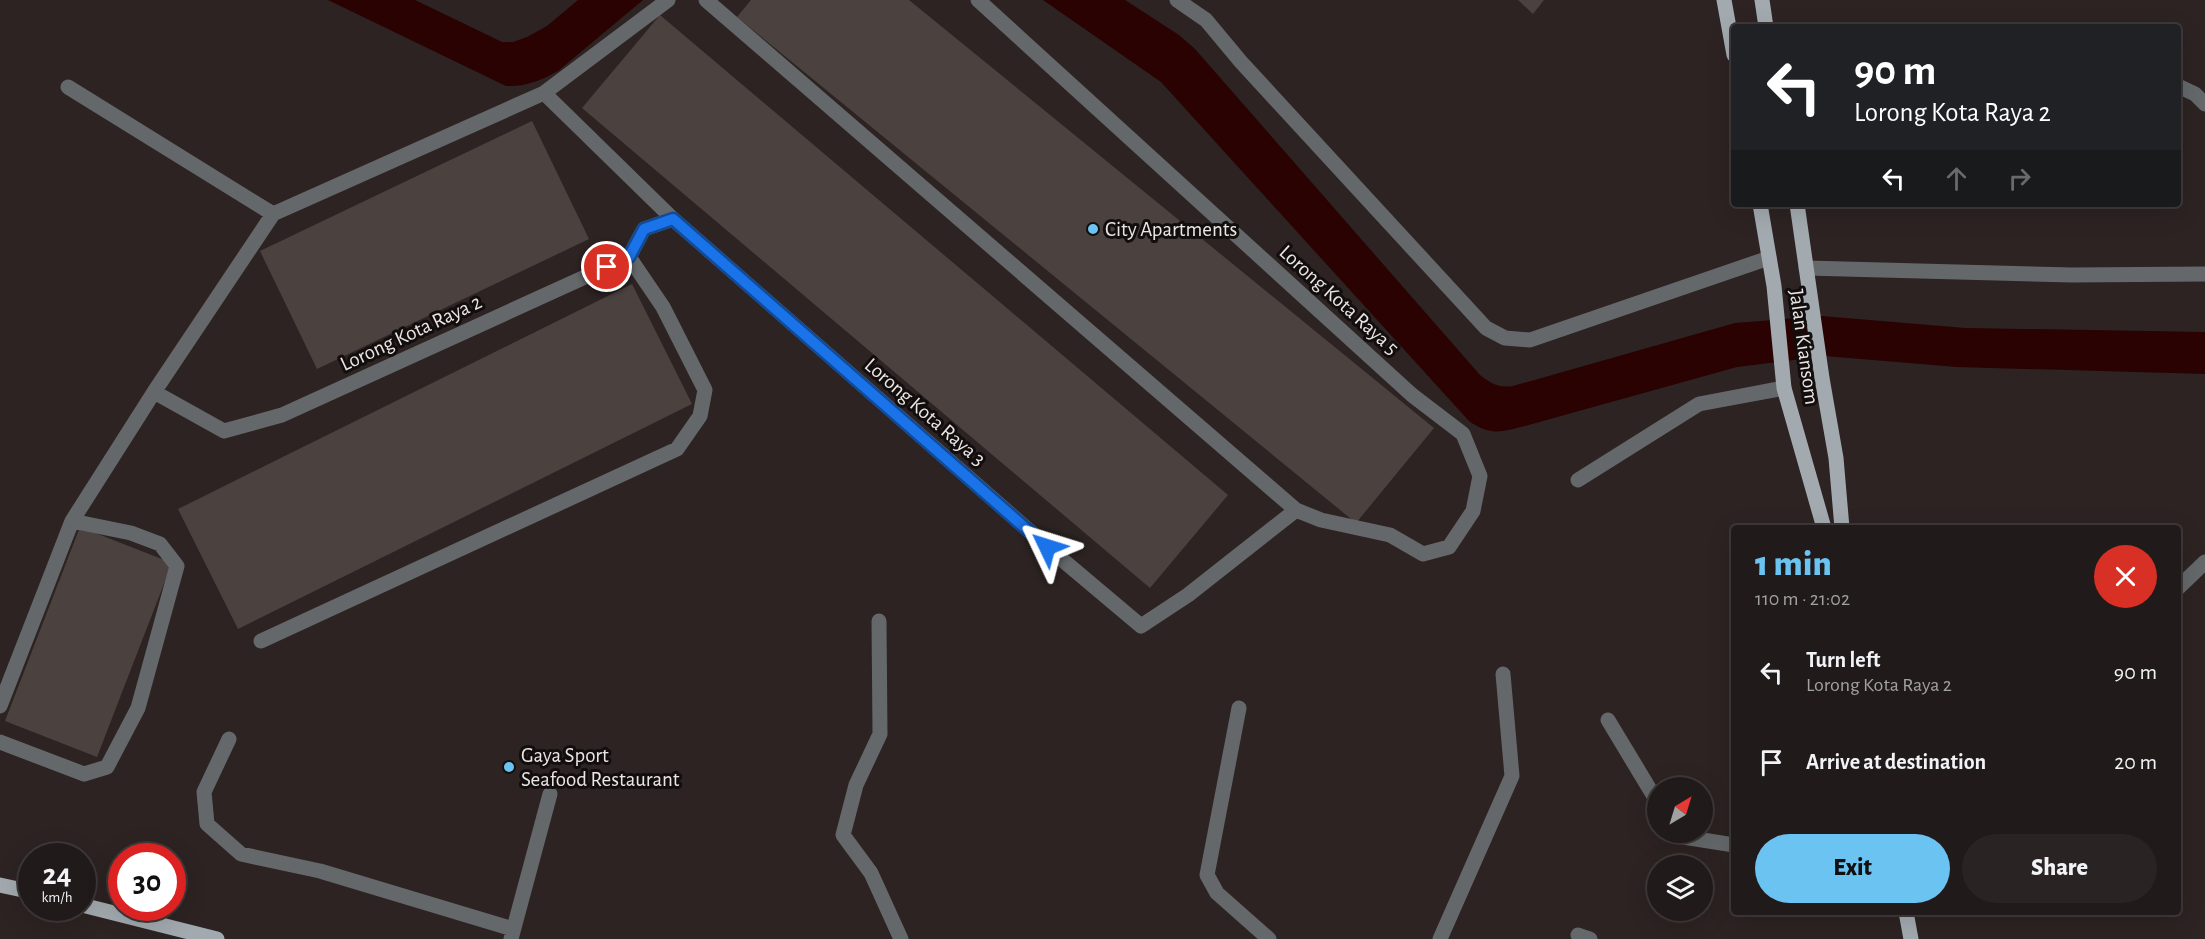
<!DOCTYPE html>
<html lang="en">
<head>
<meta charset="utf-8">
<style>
	body { margin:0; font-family:"Alegreya Sans",sans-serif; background:#292323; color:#f1f3f6; height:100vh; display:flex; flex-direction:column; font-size:22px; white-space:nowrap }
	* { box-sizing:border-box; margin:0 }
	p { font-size:20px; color:#a2a1a2 }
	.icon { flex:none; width:33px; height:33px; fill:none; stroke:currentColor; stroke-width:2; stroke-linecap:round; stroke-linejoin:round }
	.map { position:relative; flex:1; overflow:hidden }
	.panel { position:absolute; left:1731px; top:525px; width:450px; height:390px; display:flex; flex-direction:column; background:#211a1a; border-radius:6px; box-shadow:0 6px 24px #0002,0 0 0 2px #3e3839 }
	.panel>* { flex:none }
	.banner { position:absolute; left:1731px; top:24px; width:450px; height:183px; border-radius:6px; box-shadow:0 6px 24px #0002,0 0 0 2px #3e3839; background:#202124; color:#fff; overflow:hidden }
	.needle { width:39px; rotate:38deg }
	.controls { position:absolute; left:1647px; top:777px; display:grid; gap:12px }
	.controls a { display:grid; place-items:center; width:66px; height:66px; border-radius:50%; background:#211a1a; box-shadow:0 6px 24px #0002,0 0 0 2px #3e3839; font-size:30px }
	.speed { position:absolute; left:18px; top:843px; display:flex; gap:12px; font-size:30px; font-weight:700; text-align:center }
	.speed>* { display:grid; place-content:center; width:78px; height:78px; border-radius:50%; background:#211a1a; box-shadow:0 6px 24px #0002,0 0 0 2px #3e3839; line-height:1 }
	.speed small { font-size:15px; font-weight:400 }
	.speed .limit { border:9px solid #d22; background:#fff; color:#111 }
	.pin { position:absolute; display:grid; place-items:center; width:51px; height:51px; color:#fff; margin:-26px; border:3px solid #fff; border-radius:50%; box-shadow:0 2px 6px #0007 }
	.me { position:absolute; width:66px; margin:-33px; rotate:311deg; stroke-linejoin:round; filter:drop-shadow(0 0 4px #0008) }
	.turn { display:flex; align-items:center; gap:21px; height:126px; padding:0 24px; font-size:27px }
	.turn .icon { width:78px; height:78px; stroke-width:2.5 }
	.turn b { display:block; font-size:42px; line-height:51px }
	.lanes { display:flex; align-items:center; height:57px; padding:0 24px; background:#0003; justify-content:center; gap:30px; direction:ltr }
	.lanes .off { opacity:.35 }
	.round { display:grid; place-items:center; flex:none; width:63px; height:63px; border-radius:32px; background:#292323 }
	.head { display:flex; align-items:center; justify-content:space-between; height:102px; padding:0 24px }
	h1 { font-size:36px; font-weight:800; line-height:45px; color:#6bc3f2 }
	.button { display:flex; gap:12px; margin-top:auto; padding:12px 24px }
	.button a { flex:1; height:69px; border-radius:36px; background:#6bc3f2; color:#111; font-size:24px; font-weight:800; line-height:69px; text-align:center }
	.button a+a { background:#292323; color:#f1f3f6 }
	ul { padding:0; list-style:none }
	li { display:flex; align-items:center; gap:18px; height:90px; padding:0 24px }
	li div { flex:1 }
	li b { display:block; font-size:22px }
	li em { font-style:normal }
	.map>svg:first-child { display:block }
	.water { fill:#290201 }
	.building { fill:#4b4240 }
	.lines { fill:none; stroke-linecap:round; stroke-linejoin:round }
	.minor { stroke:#64686a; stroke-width:15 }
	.major { stroke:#a2aaaf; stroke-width:15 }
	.route-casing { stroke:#114b97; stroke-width:15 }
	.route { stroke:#1a73e8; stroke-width:10 }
	.poi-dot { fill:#6bc3f2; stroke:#120e0d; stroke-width:2 }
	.labels { text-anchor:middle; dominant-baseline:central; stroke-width:6; stroke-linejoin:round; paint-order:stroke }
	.poi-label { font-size:21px; fill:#ebe5e4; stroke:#120e0d; text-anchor:start }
	.street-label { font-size:21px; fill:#ebe5e4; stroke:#120e0d }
</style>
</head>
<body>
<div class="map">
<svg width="2205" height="939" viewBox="0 0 2205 939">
	<rect width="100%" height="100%" fill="#2c2322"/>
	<path class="water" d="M328,0H415L502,42H513L527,37L547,26L578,0H643L558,71C542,80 525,87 506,86Z
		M1043,0H1125L1179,35L1195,49L1480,375C1492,384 1498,388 1513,386L1735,323L1822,316L1965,328L2205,332V374L1957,367L1825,356L1737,367L1525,426C1501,432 1490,436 1469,421L1161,82Z"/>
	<path class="building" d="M751,0H909L1434,428L1356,523L737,17Z
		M1518,0H1544L1533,14Z
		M660,15L1228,495L1150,588L582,108Z
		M532,121L589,239L317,369L260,251Z
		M632,284L692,404L238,629L178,509Z
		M80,527L172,563L97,757L5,721Z"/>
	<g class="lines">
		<path class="minor" d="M706,0L1296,510L1321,520L1390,535L1423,554L1449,547L1473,511L1480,476L1463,434L1412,395L978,0
			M1177,0L1206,20L1241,62L1486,328L1505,338L1530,340L1769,258
			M2178,86L2195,94L2205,104
			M68,87L273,214
			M544,93L673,219L1065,562L1141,626L1188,595L1296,510
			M1806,268L2072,275L2205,274
			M154,392L224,431L282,415L629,257L644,229L673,219
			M1578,480L1699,404L1784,388
			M2178,588L2205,562
			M879,621L880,734L856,785L843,835L871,873L901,939
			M261,641L677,449L700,416L705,390L663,307L629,257
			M0,706L72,521L154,392L273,214L544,93L668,0
			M1239,708L1207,875L1217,893L1269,939
			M1608,720L1658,803
			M229,739L204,792L207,824L241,854L320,871L513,929
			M0,742L84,774L107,767L138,708L177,566L160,544L131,533L72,521
			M1675,832L1677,836L1734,845
			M1578,935L1590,939
			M511,939L550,794
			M1440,939L1512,776L1503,674"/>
		<path class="major" d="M1724,0L1734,55
			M1762,0L1766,27
			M1760,204L1774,286L1784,388L1824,528
			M1797,204L1822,378L1836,458L1842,528
			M0,885L32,892
			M82,905L217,939
			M1906,912L1911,939"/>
	</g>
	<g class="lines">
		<g class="route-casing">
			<path id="route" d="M607,267L629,257L644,229L673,219L1047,547"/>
		</g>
		<use href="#route" class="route"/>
	</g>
	<g class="poi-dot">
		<circle cx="1093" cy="229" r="6"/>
		<circle cx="509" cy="767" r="6"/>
	</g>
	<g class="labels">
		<g class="poi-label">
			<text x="1105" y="229">City Apartments</text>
			<text x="521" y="755">Gaya Sport<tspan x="521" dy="24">Seafood Restaurant</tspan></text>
		</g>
		<g class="street-label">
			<text transform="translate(1339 300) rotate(42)">Lorong Kota Raya 5</text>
			<text transform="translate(411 333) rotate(-25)">Lorong Kota Raya 2</text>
			<text transform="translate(1804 347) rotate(82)">Jalan Kiansom</text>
			<text transform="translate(925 412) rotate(41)">Lorong Kota Raya 3</text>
		</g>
	</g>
</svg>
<div class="controls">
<a><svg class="needle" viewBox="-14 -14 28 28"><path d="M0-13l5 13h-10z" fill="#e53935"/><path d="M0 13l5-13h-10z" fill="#a2a1a2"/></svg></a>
<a><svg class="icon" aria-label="layers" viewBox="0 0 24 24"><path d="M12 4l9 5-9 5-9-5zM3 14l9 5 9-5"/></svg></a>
</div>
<div class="speed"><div>24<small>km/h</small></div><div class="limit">30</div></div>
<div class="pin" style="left:607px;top:267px;background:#d93025"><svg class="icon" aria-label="arrive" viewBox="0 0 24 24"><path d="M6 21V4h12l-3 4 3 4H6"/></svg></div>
<svg class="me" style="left:1047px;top:547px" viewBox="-20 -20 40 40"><path d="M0-17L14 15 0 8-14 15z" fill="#1a73e8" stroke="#fff" stroke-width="4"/></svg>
<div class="banner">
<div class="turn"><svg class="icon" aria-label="left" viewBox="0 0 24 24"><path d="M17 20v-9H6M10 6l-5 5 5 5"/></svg><div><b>90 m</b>Lorong Kota Raya 2</div></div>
<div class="lanes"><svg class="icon" aria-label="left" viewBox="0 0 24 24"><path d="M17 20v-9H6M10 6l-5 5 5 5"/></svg><svg class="icon off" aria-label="ahead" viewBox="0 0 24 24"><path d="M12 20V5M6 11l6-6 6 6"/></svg><svg class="icon off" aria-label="right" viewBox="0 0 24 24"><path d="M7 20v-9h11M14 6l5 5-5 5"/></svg></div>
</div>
<section class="panel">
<div class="head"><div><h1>1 min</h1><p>110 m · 21:02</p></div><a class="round" style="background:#d93025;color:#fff"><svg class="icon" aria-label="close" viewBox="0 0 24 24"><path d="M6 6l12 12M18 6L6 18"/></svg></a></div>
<ul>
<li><svg class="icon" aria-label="left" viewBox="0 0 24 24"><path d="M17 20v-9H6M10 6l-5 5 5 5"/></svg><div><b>Turn left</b><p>Lorong Kota Raya 2</p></div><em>90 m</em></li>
<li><svg class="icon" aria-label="arrive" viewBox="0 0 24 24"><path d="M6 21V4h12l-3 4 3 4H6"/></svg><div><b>Arrive at destination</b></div><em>20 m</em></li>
</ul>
<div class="button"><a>Exit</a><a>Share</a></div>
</section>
</div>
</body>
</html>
